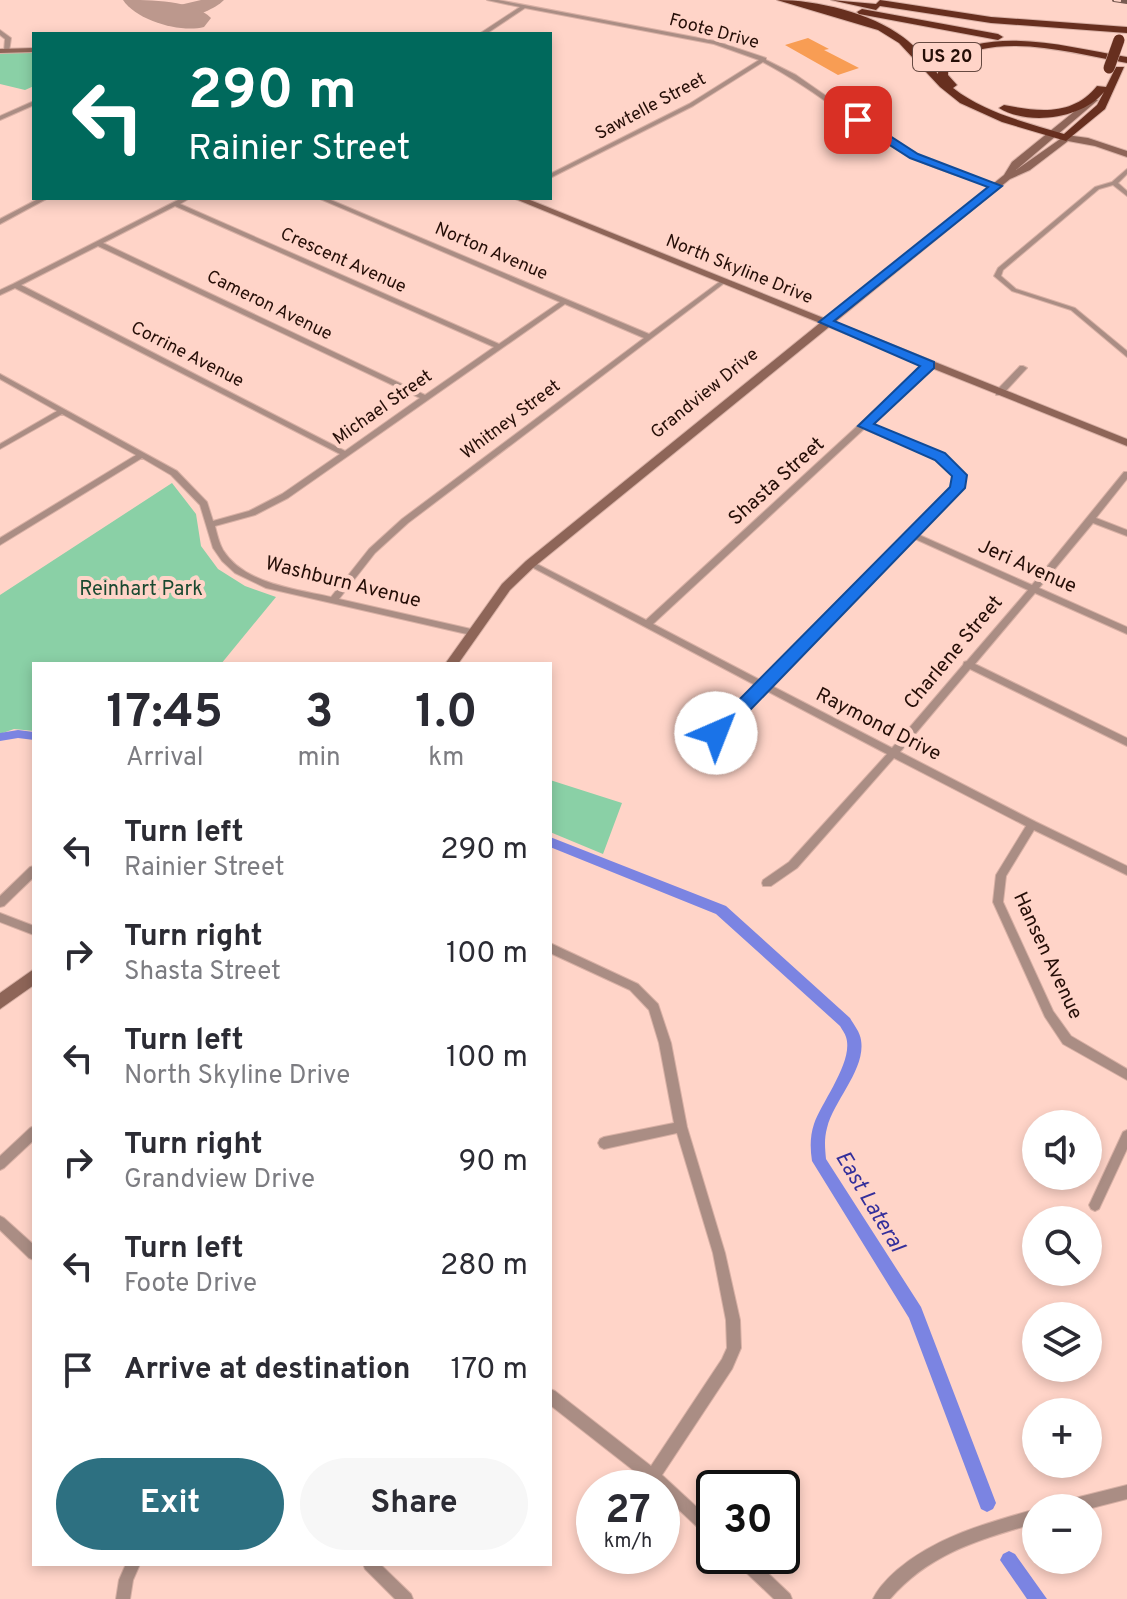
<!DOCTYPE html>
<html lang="en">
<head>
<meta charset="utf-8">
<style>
	body { margin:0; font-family:Overpass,sans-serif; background:#f7f7f7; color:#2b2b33; height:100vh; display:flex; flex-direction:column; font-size:30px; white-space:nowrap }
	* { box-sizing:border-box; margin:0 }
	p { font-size:26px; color:#7c7c81 }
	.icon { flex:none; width:44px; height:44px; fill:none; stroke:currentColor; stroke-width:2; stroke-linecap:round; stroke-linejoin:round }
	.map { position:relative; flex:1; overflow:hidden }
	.drawer { position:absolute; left:32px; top:662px; width:520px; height:904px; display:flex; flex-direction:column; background:#fff; border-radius:0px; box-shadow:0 4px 12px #0003 }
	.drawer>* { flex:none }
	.guide { position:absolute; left:32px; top:32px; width:520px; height:168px; border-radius:0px; box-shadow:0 4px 12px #0003; background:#00695c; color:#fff; overflow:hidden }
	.buttons { position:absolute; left:1022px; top:1110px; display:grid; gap:16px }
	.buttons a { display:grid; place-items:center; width:80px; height:80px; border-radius:50%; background:#fff; box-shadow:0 4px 12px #0003; font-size:40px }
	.speed { position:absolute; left:576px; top:1470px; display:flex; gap:16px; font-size:40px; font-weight:700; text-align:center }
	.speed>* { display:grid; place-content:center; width:104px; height:104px; border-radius:50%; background:#fff; box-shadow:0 4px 12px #0003; line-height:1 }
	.speed small { font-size:20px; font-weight:400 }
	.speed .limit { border:4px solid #111; border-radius:12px; background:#fff; color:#111 }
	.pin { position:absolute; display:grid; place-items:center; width:68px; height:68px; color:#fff; margin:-34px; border-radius:16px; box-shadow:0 4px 12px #0006 }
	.me { position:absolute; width:88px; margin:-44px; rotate:44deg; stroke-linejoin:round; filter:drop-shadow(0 0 6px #0008) }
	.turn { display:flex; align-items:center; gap:28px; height:168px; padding:0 24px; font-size:36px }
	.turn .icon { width:104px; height:104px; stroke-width:2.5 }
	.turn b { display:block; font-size:56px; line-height:68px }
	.eta { display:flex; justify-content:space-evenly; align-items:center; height:136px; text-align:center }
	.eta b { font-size:48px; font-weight:700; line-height:56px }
	.button { display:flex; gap:16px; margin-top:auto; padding:16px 24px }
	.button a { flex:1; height:92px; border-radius:48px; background:#2d7081; color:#fff; font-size:32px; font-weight:700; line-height:92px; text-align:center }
	.button a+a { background:#f7f7f7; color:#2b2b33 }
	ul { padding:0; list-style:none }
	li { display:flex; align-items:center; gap:24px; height:104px; padding:0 24px }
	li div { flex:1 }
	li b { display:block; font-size:30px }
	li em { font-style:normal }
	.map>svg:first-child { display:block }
	.green { fill:#8ad0a6 }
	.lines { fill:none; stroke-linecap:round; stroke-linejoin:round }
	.canal { fill:#7b84e2; fill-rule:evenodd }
	.taxiway { fill:#bc988d; fill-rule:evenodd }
	.runway { fill:#bc988d; fill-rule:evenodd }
	.building { fill:#f89d54 }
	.street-casing { stroke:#d8b0a5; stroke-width:2 }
	.secondary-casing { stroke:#d8b0a5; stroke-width:2 }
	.highway-casing { stroke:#d8b0a5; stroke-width:2 }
	.street { fill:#aa8d84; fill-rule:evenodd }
	.secondary { fill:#8e6558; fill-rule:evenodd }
	.highway { fill:#672f1f; fill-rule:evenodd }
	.rail-casing { stroke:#795b52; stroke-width:4 }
	.rail { stroke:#ffd4c8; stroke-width:2; stroke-dasharray:7; stroke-linecap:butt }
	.highway-bridge-casing { stroke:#d8b0a5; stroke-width:12; stroke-linecap:butt }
	.highway-bridge { stroke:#672f1f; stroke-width:11 }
	.route { fill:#1a73e8; stroke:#114b97; stroke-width:2 }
	.labels { text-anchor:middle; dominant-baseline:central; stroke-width:8; stroke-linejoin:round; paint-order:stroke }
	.far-street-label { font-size:18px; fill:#250e07; stroke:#ffd4c8 }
	.shield { fill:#ffd4c8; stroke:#664941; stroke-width:2 }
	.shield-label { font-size:18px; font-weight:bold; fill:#250e07 }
	.street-label { font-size:20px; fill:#250e07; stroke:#ffd4c8 }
	.park-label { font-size:20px; fill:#1a4930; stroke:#ffd4c8 }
	.water-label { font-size:22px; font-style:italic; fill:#342f9b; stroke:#ffd4c8 }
</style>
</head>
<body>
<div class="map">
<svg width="1127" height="1599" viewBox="0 0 1127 1599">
	<rect width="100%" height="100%" fill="#ffd4c8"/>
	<path class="green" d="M0,53H34V86L25,90L0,84Z
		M172,483L196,514L201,546L218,569L245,586L276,597L221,664H34V731L14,729L0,734V595Z
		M550,780L622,803L603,854L550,832Z"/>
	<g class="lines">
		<path class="canal" d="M18,730L34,732V740L18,738L0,741V733Z
			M550,837L726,906L850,1018C854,1025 860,1032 861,1040C866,1069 834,1100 827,1128C824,1139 825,1148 826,1159L921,1307L996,1503L993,1509L987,1512L981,1509L909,1318L812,1161C810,1148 810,1136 814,1124C822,1101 854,1061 846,1037C845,1033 842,1030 840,1026L716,914L550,847Z
			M1009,1551L1015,1554L1047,1599H1027L1000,1560L1003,1554Z"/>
		<path class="taxiway" d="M201,0H224C212,12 179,24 165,12L167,8Z"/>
		<path class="runway" d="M123,0C151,0 193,0 211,18L204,27C181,33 137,21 123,0Z"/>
	</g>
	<path class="building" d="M808,38L829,49L824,50L859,68L838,75L785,45Z"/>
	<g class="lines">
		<g class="street-casing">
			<path id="street" d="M487,0H498L715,41L766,58V60L796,75L898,146L942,166L999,186L994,187C960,176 922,166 891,146C848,119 809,86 763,62L693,106L550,178V174L689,104L759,60L714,44L525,8L486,34H479L520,7Z
				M0,30L11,38L9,52L4,51L5,39L0,35Z
				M34,101V105L0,120V116Z
				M1127,169V174L1118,183L1127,191V196L1113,185L1099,189L1003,270L1001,276L1016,289L1075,308L1127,351V357L1071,310L1012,291L994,276L998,268L1095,187L1112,182Z
				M40,198H48L0,224V219Z
				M182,198H190L180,204L499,344L560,302L318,198H326L649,334L722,280L727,281L408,523L375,553L339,599L471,629L474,630L475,632L474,634L471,635L266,588L235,573L222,561L213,548L200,505L171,475L142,458L0,545V538L136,455L62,414L0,449V444L57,411L0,379V374L177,471L207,502L213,521L249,511L282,494L340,454L15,288L0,295V290L13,284ZM175,206L494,347L425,395L103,243ZM98,246L420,398L345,451L21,285ZM565,304L644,338L402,519L369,549L331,597C296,589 244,584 223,550C219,543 217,534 215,526L255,515L288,498Z
				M926,363H932L933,365L869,425L943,455L963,475L960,490L917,534L1032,585L1124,472H1127V479L1096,518L1127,530V536L1093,523L1039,588L1127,627V634L1035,593L975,664L1127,738V746L970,669L900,752L1036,822L1127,866V875L1034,830L1006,876L1003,902L1053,1011L1071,1036L1127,1069V1080L1063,1044L1045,1017L993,902L996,875L1026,826L894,758L797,868L771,886H763L762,883L763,880L789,862L887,754L765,690L708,748H702L700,745L702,742L757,686L526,564L530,561L533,562L646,620ZM864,429L937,459L955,476L953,487L762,681L653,624ZM913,538L1028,590L967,661L964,662L963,665L892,748L770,685Z
				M1020,366H1023L1027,368L1002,395H996V391Z
				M34,866V877L4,906L0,907V896L30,867Z
				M0,913L34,926V935L0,922Z
				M550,943L638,984L658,1004L671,1043L687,1127L725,1253L740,1320L741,1348L732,1369L662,1475L714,1523V1540L709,1538L662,1494V1488H656L550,1405V1389L555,1391L651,1466L722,1359L727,1348L726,1320L713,1253L677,1133L604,1149L600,1147L598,1143L600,1139L604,1137L674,1123L659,1043L649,1010L630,990L550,953Z
				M34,1126V1140L4,1168L0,1170V1156L30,1128Z
				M1127,1130V1149L1099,1209L1095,1211L1091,1209L1089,1205L1091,1201L1123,1132Z
				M0,1216L4,1218L34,1245V1260L29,1258L0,1230Z
				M1127,1485V1499L1088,1509L1056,1508L1058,1503L1063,1501Z
				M1036,1509V1523C979,1540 930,1553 890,1599H873C878,1588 888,1578 897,1570C937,1536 987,1523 1036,1509Z
				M732,1556H750L790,1594L792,1599H774L734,1561Z
				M126,1564H140L133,1580L130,1599H116L119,1580Z
				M363,1564H380L411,1594L413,1599H395L365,1569Z"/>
		</g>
		<g class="secondary-casing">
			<path id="secondary" d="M34,48V52L0,53V49Z
				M1091,98L1098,100L1016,170L1066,135L1088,138L1127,151V157L1095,146L1068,141L1030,170L1010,179L835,322L1127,439V446L829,327L534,567L510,590L458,664H445L502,584L526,561L820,323L513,198H525L826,319L1004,175L1012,162Z
				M34,969V985L0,1009V993Z"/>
		</g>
		<g class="highway-casing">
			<path id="highway" d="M777,0C817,0 871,13 903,37C917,47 927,61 938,74L939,59C996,25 1066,47 1127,57V63C1070,53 1001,31 948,62V75L957,85L953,88C985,113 1025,122 1064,134L1097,105L1104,92C1082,119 1028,126 999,108L1004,105C1039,112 1073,116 1097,86L1106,87L1116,67H1124L1105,109L1066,141L1002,122L960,103L940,87L899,43L878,30Z
				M831,0L876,4L880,0L991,17L1127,27V33L991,23L880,6L876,10Z
				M862,9L998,34L1003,37L998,40L859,14L857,12Z"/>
		</g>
		<use href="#street" class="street"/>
		<use href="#secondary" class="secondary"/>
		<use href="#highway" class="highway"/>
		<g class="rail-casing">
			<path id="rail" d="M1114,0L1127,2"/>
		</g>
		<use href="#rail" class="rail"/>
		<g class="highway-bridge-casing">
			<path id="highway-bridge" d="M1109,68L1119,40"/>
		</g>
		<use href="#highway-bridge" class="highway-bridge"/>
	</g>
	<path class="route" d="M854,118H862L918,154L1002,186L834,321L934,362V368L874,424L945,453L967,475L965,488L723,738L716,740L708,733L710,729L950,487L952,476L935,460L858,426L920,366L819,322L988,187L910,158L854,122Z"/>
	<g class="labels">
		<g class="far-street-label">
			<text transform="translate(714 32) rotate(15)">Foote Drive</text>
			<text transform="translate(651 107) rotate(-28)">Sawtelle Street</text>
			<text transform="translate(491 252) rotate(23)">Norton Avenue</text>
			<text transform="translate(343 261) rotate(24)">Crescent Avenue</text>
			<text transform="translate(739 270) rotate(22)">North Skyline Drive</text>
			<text transform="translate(269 306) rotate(26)">Cameron Avenue</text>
			<text transform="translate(187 355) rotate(27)">Corrine Avenue</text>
			<text transform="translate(705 394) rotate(-39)">Grandview Drive</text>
			<text transform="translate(383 408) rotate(-35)">Michael Street</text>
			<text transform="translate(511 420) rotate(-37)">Whitney Street</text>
		</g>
		<rect class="shield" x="913" y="43" width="68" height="28" rx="6"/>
		<g class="shield-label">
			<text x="947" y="57">US 20</text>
		</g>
		<g class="street-label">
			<text transform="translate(777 482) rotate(-42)">Shasta Street</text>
			<text transform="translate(1027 567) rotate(24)">Jeri Avenue</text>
			<text transform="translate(343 583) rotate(14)">Washburn Avenue</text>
			<text transform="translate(954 653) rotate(-50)">Charlene Street</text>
			<text transform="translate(878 725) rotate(27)">Raymond Drive</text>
			<text transform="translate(1047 956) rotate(65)">Hansen Avenue</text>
		</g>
		<g class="park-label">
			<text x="141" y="590">Reinhart Park</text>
		</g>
		<g class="water-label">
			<text transform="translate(869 1202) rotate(59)">East Lateral</text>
		</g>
	</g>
</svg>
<div class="buttons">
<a><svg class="icon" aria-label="sound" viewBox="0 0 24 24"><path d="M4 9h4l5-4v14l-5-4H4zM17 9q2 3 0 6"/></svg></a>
<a><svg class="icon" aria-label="search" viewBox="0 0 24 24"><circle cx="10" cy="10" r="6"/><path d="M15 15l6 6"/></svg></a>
<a><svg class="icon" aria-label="layers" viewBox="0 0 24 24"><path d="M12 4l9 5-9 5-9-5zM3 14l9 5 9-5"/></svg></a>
<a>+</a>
<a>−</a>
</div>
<div class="speed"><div>27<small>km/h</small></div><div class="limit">30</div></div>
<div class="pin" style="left:858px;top:120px;background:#d93025"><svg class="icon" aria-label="arrive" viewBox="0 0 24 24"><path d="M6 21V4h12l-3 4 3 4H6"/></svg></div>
<svg class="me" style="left:716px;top:733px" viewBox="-20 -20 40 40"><circle r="19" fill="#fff"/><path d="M0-13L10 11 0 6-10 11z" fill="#1a73e8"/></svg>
<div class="guide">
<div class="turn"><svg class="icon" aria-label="left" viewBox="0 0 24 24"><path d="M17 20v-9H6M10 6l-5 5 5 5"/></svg><div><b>290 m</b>Rainier Street</div></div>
</div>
<section class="drawer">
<div class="eta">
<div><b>17:45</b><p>Arrival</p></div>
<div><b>3</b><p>min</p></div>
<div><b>1.0</b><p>km</p></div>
</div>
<ul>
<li><svg class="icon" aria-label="left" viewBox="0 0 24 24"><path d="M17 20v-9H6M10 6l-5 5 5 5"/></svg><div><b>Turn left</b><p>Rainier Street</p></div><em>290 m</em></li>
<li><svg class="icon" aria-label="right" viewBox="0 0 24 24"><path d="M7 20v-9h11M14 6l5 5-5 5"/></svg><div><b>Turn right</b><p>Shasta Street</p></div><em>100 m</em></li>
<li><svg class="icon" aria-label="left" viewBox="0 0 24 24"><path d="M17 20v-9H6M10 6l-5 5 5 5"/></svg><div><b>Turn left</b><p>North Skyline Drive</p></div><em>100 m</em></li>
<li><svg class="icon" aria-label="right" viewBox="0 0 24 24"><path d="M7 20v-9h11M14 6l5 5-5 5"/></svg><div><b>Turn right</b><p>Grandview Drive</p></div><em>90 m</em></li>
<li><svg class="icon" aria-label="left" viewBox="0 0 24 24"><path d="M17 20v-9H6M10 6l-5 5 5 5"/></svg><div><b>Turn left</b><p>Foote Drive</p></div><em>280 m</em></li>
<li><svg class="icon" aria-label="arrive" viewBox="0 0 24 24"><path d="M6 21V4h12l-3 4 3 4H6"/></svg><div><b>Arrive at destination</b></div><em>170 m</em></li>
</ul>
<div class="button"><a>Exit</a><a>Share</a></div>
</section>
</div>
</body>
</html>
